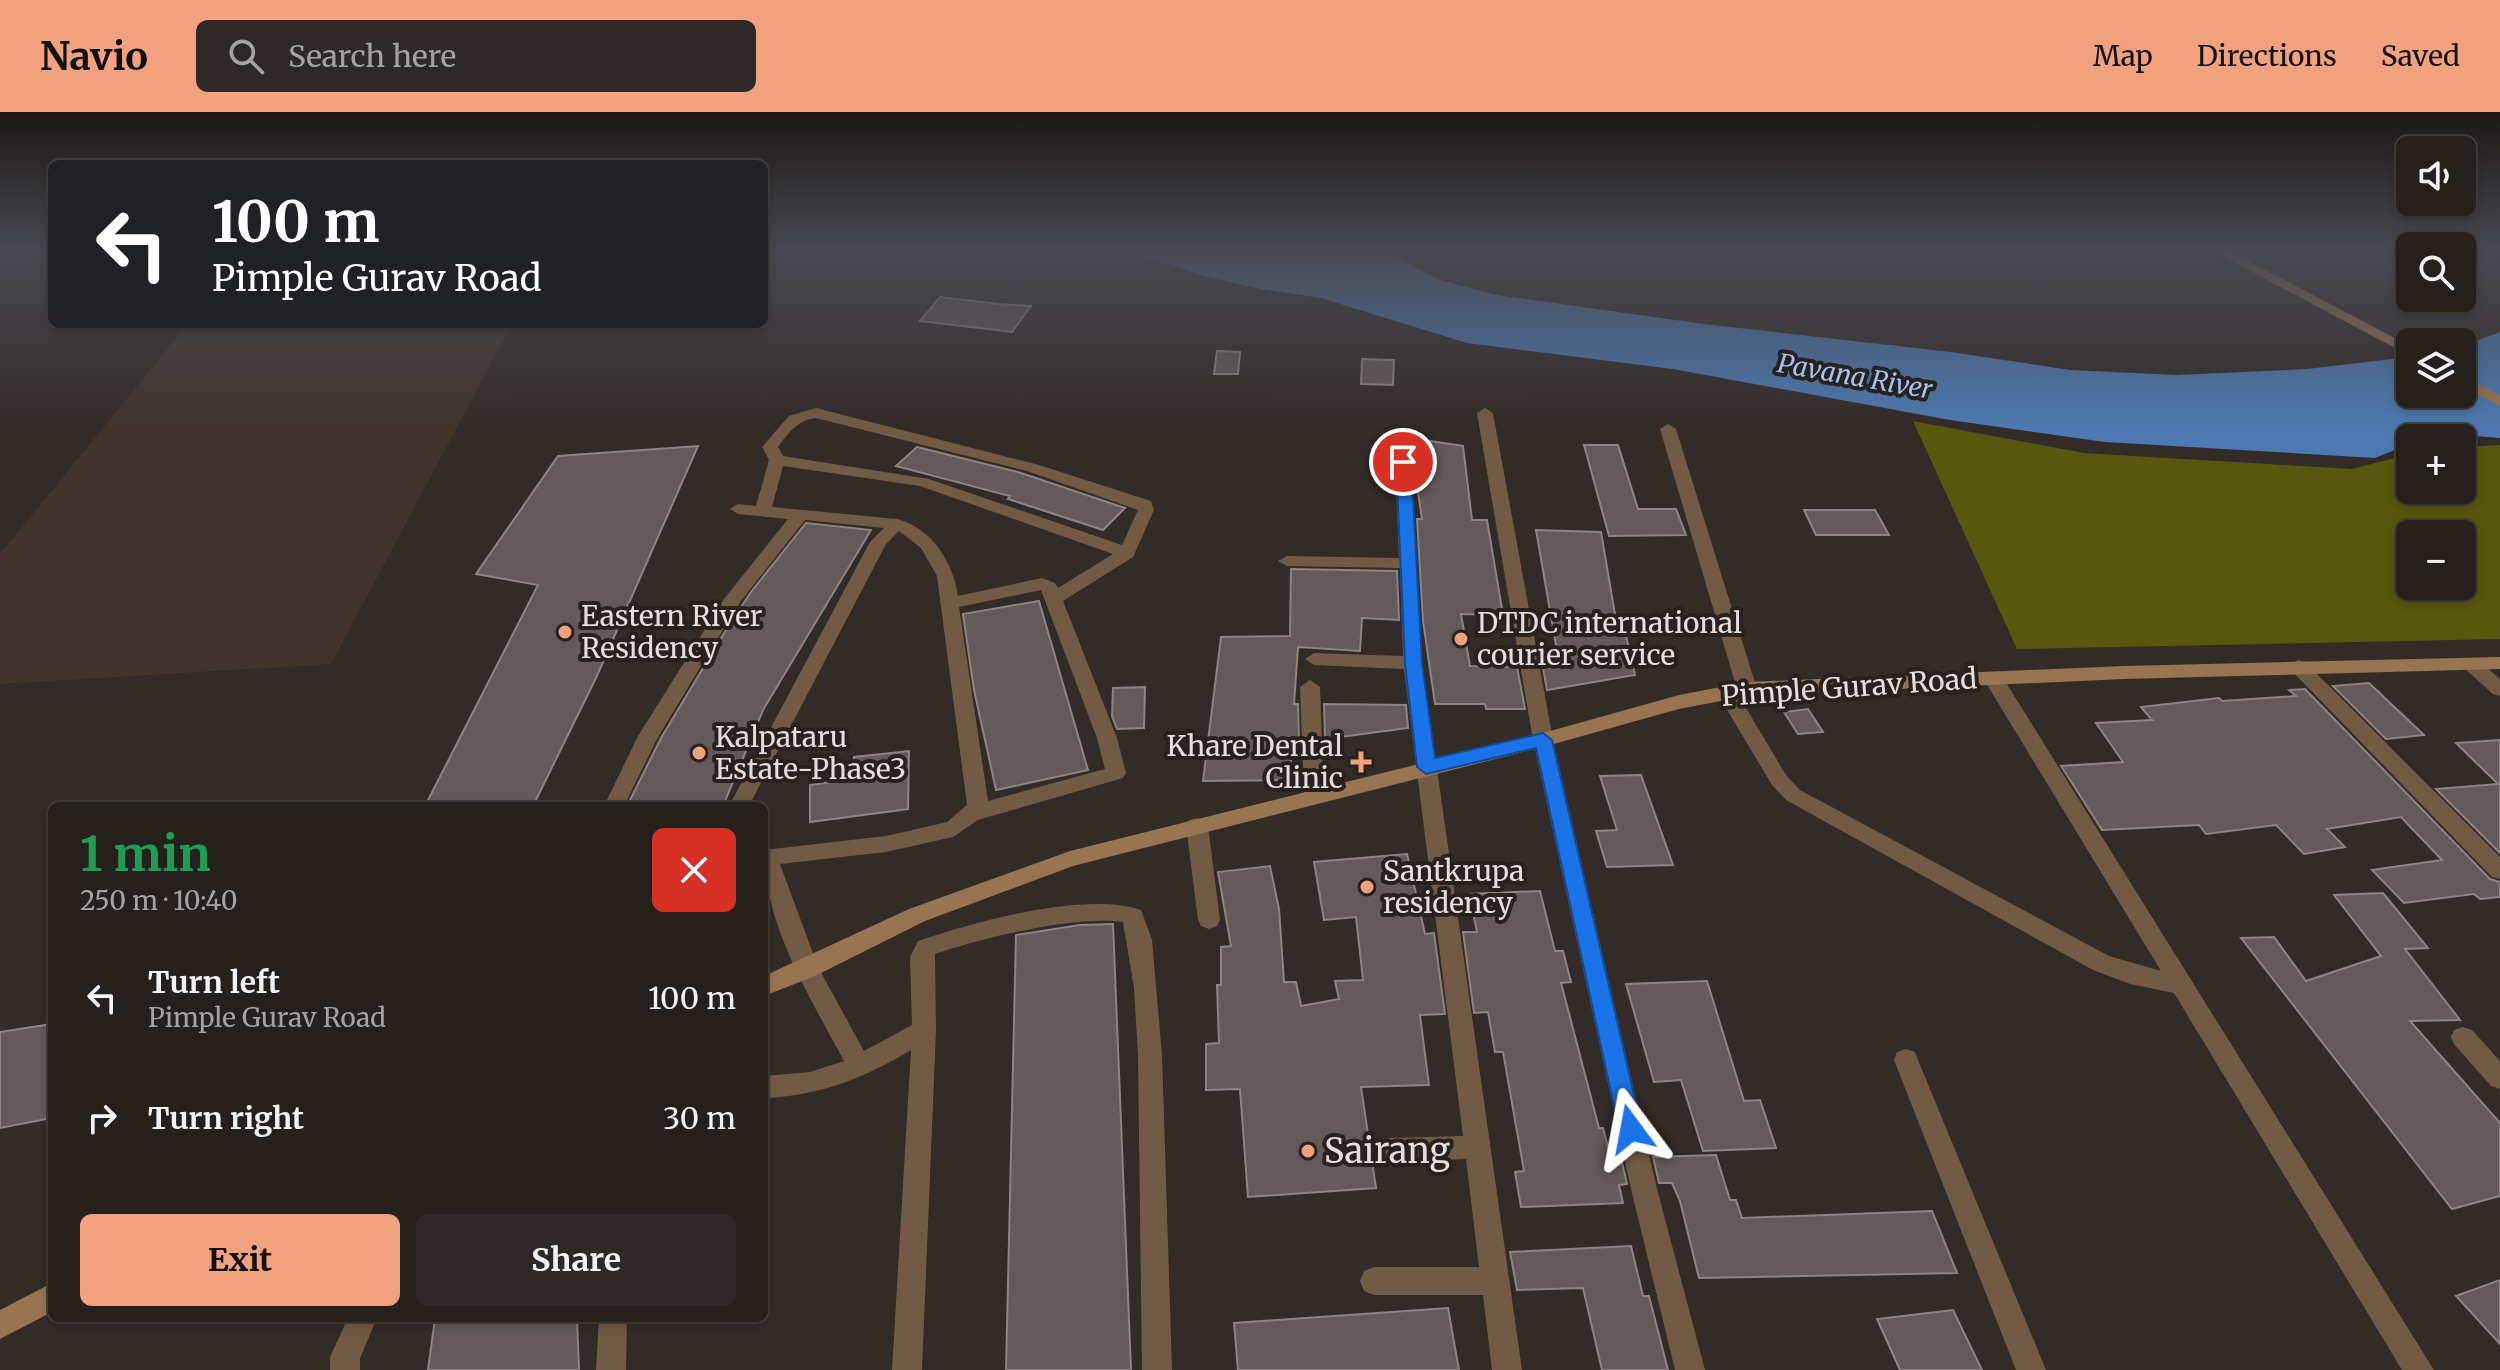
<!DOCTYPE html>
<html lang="en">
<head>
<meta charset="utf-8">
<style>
	body { margin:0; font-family:Merriweather,serif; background:#2e2826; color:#f1f3f6; height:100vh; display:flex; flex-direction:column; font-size:30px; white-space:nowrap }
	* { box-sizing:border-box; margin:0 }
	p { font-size:26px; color:#a4a3a4 }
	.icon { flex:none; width:44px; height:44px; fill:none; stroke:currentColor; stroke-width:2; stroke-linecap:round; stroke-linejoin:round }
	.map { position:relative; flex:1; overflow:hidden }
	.side { position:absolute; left:48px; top:690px; width:720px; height:520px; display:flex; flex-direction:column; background:#26201d; border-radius:12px; box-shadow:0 4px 12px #0003,0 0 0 2px #423e3b }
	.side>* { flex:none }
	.banner { position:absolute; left:48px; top:48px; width:720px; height:168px; border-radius:12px; box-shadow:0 4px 12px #0003,0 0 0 2px #423e3b; background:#202124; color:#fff; overflow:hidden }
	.fabs { position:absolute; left:2396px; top:24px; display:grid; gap:16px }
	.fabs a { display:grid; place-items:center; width:80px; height:80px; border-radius:12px; background:#26201d; box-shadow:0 4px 12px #0003,0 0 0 2px #423e3b; font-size:40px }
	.pin { position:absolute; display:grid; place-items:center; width:68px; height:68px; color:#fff; margin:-34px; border:4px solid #fff; border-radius:50%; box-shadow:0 2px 8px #0007 }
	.me { position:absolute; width:88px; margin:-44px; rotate:347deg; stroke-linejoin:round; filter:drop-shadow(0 0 6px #0008) }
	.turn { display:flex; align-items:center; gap:28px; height:168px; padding:0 32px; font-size:36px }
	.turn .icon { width:104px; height:104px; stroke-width:2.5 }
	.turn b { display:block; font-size:56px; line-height:68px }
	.round { display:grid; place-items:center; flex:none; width:84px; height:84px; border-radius:12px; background:#2e2826 }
	.overview { display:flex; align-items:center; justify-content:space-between; height:136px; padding:0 32px }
	h1 { font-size:48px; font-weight:700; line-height:60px; color:#1e9e55 }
	.primary-button { display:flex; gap:16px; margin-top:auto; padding:16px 32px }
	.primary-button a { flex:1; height:92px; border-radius:12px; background:#f1a17d; color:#111; font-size:32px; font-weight:700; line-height:92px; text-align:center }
	.primary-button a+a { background:#2e2826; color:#f1f3f6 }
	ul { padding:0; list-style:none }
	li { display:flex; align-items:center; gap:24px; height:120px; padding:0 32px }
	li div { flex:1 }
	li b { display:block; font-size:30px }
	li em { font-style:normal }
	header { display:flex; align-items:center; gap:48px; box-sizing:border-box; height:112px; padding:0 40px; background:#f1a17d; color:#111 }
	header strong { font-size:38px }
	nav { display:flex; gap:44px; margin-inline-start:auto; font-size:28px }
	.search { width:560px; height:72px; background:#2e2826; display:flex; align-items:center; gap:20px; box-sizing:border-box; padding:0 28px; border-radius:12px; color:#a4a3a4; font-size:30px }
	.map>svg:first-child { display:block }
	.built { fill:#40342d }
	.green { fill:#56580d; fill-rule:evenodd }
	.water { fill:#4d7ab2 }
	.building { fill:#635a59; stroke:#8e8483; stroke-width:2 }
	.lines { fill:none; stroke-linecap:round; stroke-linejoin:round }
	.street { fill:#725b45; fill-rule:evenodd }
	.secondary { fill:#997450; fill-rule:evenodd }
	.route { fill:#1a73e8; stroke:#114b97; stroke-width:2 }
	.poi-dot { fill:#f1a17d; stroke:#28211e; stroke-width:3 }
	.labels { text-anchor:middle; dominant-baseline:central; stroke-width:8; stroke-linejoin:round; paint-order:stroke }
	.far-water-label { font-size:26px; font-style:italic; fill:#9ec4f3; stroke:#28211e }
	.poi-label { font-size:28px; fill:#e3dfdc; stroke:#28211e; text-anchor:start }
	.street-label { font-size:28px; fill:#e3dfdc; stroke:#28211e }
	.near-poi-label { font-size:34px; fill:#e3dfdc; stroke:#28211e; text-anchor:start }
</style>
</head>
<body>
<header>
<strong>Navio</strong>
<div class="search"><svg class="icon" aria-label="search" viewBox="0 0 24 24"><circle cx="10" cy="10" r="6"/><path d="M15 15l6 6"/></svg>Search here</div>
<nav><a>Map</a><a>Directions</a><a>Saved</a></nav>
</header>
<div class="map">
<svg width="2500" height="1258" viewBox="0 0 2500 1258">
	<rect width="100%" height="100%" fill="#322b27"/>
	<path class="built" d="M188,212H512L331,552L0,572V442Z"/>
	<path class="green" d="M1913,309L2084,341L2352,357L2410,342V378H2462V335L2500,333V527L2017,537ZM2410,422H2462V474H2410Z"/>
	<path class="water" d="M1136,141H1393L1396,145L1440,168L1497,183L1704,212L1951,240L2070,258L2177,263L2307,257L2410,245V282H2462V234L2500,220V326L2463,323L2410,326V332L2375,346L2105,330L1950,308L1673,257L1467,231L1321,186L1261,177L1204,164Z"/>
	<path class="building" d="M940,185L999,192L1031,194L1012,220L920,209Z
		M1217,239L1240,240L1238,262H1214Z
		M1362,247L1394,248L1393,273L1361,272Z
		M1410,326L1463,334L1472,408H1487L1503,503L1461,502L1470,554L1517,555L1525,597H1486L1485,592H1435L1423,509L1417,407H1422Z
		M1584,333H1618L1638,397H1676L1686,423L1609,424Z
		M698,334L596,566L533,694H425L538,473L476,462L558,344Z
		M917,335L1018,360L1125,396L1103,418L1008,387L1010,384L896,354Z
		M1804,398H1875L1889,423H1816Z
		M806,411L871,418L763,598L723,694H627L661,626L726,518L751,480Z
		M1536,418L1601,420L1617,514L1624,515L1635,563L1547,578L1543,556H1560Z
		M1291,457L1397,459L1399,508L1362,506L1360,539L1298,535L1294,592H1298L1299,631L1290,632L1292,668L1203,669L1221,525L1290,524Z
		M1039,489L1088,658L996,678L974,578L963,502Z
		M2369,571L2424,623L2386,627L2333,574Z
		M1145,575L1144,616L1117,617L1112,604L1113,576Z
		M2305,577L2490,767L2500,770V785L2480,787L2474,782L2404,791L2372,758L2442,748L2401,705L2327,717L2345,735L2304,742L2276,713L2206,722L2199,713L2102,718L2061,654L2123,650L2096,611L2152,608L2141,595L2219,586L2222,589L2296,584L2289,578Z
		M1324,592L1406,593L1408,616L1325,627Z
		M1808,597L1823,620L1798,622L1784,600Z
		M2500,628V741L2436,677L2498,672L2456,631Z
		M909,639L908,697L810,710V673L853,667L854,645Z
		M1641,663L1673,753L1607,755L1596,719L1617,718L1600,664Z
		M1407,742L1425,822L1434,821L1445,902L1420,903L1429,973L1361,975L1376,1076L1248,1085L1240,977L1206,978V932L1219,931L1217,873H1221V835L1231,834L1218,760L1270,754L1279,797L1284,870H1296L1301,894L1339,887L1335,869L1363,868L1356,805L1324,808L1314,750Z
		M1540,779L1555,839H1563L1571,870L1561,871L1599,1016H1603L1611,1047L1621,1046L1627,1072L1619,1073L1623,1091L1521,1095L1515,1060L1524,1059L1503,940H1495L1488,900L1474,901L1463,820H1477L1469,782Z
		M2383,781L2428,836L2405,837L2460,908L2410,909L2500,1011V1084L2452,1097L2241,826L2274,825L2306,869L2381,844L2334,783Z
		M1113,812L1131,1258H1006L1016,823L1080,813Z
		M1707,869L1744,989L1760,988L1776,1036L1703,1039L1681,968L1654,970L1626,872Z
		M52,912V1006L0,1016V920Z
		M1716,1043L1730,1088H1736L1742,1106L1932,1099L1957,1161L1699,1166L1680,1089L1672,1071H1659L1653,1045Z
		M1631,1134L1643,1184H1649L1668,1258H1602L1583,1176L1517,1178L1510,1140Z
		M2500,1168V1232L2456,1184Z
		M1448,1196L1459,1258H1238L1234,1211Z
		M1953,1198L1982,1258H1900L1877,1207Z
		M435,1206H577L579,1258H428Z"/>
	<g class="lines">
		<path class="street" d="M816,296L1039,353L1151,389L1154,398L1133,445L1063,489L1117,626L1126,661L1123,666L978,708L953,725L886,740L780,752L818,855L864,939L912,913L910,845L918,829C974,810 1085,779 1141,798L1152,828L1162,943L1172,1258H1142L1138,943L1134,876L1123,810C1075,803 982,826 935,842L936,918L922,1258H892L911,938C864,966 820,984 764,986V964L810,960L844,949C810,885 764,813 764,738L886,724L947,710L967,693L937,464L921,436L899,419L886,432L749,694H729L870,430L884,416L805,408L740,490L658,625L624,694H604L638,624L724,487L788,407L738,402L730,397L738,392L756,394L769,348L762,335L789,304ZM816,306L1027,359L1138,398L1122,433L929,367L783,344L778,335C788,321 798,308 816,306ZM783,354L920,374L1113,442L1058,476L1055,471L1042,466L958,484C953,450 932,416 897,407L772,395ZM1041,478L1097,626L1105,657L988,689L959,495Z
			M1485,296L1493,301L1553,628L1657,1077L1705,1258H1675L1631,1077L1533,628L1477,301Z
			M1668,312L1676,317L1757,577L1754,582L1747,584L1737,577L1660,317Z
			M1403,345L1411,350L1422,551L1522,1258H1492L1483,1183H1374L1364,1179L1360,1169L1364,1159L1374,1155H1479L1466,1047L1388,1050L1379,1046L1375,1038L1379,1030L1388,1026L1463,1024L1404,557L1314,553L1305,547L1314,541L1403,544L1400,456L1287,454L1278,449L1287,444L1399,446L1395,350Z
			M2471,546L2478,548L2500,567V584L2493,582L2464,556L2462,552Z
			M2298,548L2305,550L2500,745V767L2492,765L2291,558L2289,554Z
			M1993,560L2000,561L2434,1258H2402L2174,881L2130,872L2093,858L1786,688L1772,673L1717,581L1720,576H1734L1786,663L1800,678L2109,844L2161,859L1983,566Z
			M1310,568L1320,575L1324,684L1321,689H1307L1304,684L1300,575Z
			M1197,706L1205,708L1208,714L1220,808L1217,814L1209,817L1201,814L1198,808L1186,714L1189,708Z
			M2463,915L2472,918L2500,949V977L2491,974L2454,932L2451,925L2454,918Z
			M1906,937L1915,940L1918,948L2046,1258H2016L1894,948L1897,940Z
			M348,1206H377L360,1246V1258H330V1245Z
			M599,1206H627L626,1258H596Z"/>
		<path class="secondary" d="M2217,141H2233L2410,234V244Z
			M2462,264L2500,283V294L2462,274Z
			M2500,545V557L2124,567L1747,584L1679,597L1543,635L1073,754L925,809L815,864L764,884V864L909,797L1070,739L1543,621L1679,583L1747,570L2124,554Z
			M52,1171V1200L0,1227V1198Z"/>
	</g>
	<linearGradient id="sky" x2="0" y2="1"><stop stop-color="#1c1815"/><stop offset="0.44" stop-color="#494a52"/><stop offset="1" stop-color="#494a52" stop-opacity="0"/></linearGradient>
	<rect width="2500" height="317" fill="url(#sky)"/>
	<path class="route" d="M1403,346L1411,350L1422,551L1435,646L1543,621L1552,628L1642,1017L1639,1025L1631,1028L1623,1025L1619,1017L1536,636L1426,662L1417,655L1405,551L1396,350Z"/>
	<g class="poi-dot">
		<circle cx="565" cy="520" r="8"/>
		<circle cx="1461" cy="527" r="8"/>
		<circle cx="699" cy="641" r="8"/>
		<path d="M1357 638h8v8h8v8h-8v8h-8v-8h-8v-8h8z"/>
		<circle cx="1367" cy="775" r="8"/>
		<circle cx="1308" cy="1039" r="8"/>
	</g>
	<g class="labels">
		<g class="far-water-label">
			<text transform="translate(1855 264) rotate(10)">Pavana River</text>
		</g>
		<g class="poi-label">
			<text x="581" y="504">Eastern River<tspan x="581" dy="32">Residency</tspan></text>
			<text x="1477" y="511">DTDC international<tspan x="1477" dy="32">courier service</tspan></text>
			<text x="715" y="625">Kalpataru<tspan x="715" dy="32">Estate-Phase3</tspan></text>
			<text x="1343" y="634" text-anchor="end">Khare Dental<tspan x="1343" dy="32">Clinic</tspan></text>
			<text x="1383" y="759">Santkrupa<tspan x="1383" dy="32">residency</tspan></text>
		</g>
		<g class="street-label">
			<text transform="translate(1849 575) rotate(-4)">Pimple Gurav Road</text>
		</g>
		<g class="near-poi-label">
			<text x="1324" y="1039">Sairang</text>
		</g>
	</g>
</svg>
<div class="fabs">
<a><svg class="icon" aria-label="sound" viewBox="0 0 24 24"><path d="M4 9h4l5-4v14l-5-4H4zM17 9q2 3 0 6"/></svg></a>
<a><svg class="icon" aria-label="search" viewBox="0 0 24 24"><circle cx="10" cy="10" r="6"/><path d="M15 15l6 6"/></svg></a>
<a><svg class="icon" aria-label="layers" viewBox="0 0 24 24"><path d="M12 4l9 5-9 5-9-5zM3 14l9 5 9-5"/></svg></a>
<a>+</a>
<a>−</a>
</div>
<div class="pin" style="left:1403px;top:350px;background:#d93025"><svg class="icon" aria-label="arrive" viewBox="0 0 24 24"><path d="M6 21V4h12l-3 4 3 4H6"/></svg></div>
<svg class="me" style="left:1631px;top:1017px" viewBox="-20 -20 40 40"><path d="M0-17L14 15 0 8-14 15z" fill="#1a73e8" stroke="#fff" stroke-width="4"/></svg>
<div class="banner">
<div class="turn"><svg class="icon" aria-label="left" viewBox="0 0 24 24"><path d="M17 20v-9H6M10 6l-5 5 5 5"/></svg><div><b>100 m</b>Pimple Gurav Road</div></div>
</div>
<section class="side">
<div class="overview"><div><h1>1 min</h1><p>250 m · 10:40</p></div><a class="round" style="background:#d93025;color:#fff"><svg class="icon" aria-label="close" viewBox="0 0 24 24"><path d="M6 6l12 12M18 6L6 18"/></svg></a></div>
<ul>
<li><svg class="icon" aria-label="left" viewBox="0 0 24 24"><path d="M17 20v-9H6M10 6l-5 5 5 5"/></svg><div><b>Turn left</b><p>Pimple Gurav Road</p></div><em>100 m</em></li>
<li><svg class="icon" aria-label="right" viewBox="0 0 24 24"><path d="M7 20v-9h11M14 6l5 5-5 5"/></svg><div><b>Turn right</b></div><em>30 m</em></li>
</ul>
<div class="primary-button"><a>Exit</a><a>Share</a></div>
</section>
</div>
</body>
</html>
